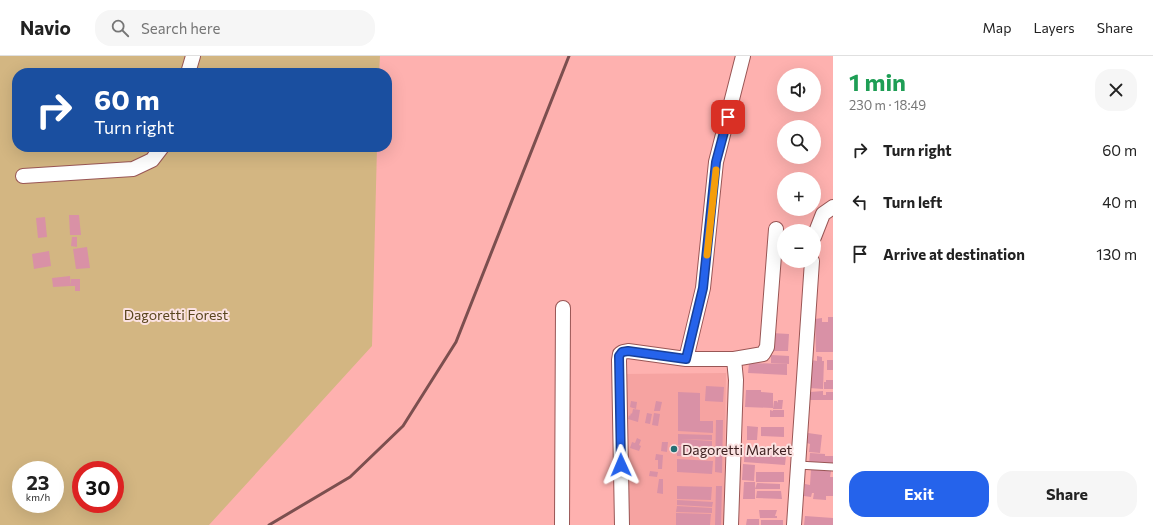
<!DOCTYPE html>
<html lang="en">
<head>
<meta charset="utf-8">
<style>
	body { margin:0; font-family:Commissioner,sans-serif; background:#f6f6f6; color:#222; height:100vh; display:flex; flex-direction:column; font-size:15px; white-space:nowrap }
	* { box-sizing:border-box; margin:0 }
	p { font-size:13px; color:#767676 }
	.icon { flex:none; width:22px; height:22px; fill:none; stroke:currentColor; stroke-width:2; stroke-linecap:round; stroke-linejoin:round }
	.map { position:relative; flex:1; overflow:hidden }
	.details { display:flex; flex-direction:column; background:#fff; width:320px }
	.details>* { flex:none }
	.top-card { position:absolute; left:12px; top:12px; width:380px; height:84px; border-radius:16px; box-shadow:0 4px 16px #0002; background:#1a4fa0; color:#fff; overflow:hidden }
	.buttons { position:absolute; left:777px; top:12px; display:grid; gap:8px }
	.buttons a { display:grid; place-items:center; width:44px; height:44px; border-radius:50%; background:#fff; box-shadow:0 4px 16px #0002; font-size:20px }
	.speed { position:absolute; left:12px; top:405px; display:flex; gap:8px; font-size:20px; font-weight:700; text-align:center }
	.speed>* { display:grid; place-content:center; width:52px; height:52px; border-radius:50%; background:#fff; box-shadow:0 4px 16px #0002; line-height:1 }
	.speed small { font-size:10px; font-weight:400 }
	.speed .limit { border:6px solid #d22; background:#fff; color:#111 }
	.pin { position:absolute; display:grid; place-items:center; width:34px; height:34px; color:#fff; margin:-17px; border-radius:8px; box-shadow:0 2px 6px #0006 }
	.me { position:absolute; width:44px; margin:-22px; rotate:359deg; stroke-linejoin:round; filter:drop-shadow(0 0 3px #0008) }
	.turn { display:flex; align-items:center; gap:14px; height:84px; padding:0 16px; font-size:18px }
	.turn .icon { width:52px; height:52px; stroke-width:2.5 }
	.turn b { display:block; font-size:28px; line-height:34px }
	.round { display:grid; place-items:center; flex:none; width:42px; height:42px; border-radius:16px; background:#f6f6f6 }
	.headline { display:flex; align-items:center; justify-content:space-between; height:68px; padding:0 16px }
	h1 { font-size:24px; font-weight:700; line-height:30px; color:#1e9e55 }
	.cta { display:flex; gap:8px; margin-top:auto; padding:8px 16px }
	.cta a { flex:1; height:46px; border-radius:16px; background:#2563eb; color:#fff; font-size:16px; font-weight:700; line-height:46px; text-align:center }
	.cta a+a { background:#f6f6f6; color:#222 }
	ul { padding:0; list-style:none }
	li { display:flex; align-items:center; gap:12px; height:52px; padding:0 16px }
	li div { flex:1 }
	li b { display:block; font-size:15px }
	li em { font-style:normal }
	header { display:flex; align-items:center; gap:24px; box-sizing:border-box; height:56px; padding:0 20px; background:#fff; border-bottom:1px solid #e0e0e0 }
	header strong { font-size:19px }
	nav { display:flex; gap:22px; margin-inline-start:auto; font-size:14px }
	.search { width:280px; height:36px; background:#f6f6f6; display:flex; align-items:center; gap:10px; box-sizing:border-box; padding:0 14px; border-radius:16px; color:#767676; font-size:15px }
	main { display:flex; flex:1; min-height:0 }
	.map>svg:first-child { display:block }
	.built { fill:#f6a3a1 }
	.green { fill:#d3b682; fill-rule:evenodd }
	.building { fill:#d991a6 }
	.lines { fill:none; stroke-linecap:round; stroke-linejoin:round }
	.lane-casing { stroke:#995655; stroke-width:9 }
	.street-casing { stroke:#995655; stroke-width:16 }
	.lane { stroke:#fff; stroke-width:7 }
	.street { stroke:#fff; stroke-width:14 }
	.rail { stroke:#7c4f4f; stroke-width:3 }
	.route-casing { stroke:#184099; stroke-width:10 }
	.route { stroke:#2563eb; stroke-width:7 }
	.slow { stroke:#f59e0b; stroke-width:7 }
	.poi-dot { fill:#246f74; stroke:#fbe2e1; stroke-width:1.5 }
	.labels { text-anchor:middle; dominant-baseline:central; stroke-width:4; stroke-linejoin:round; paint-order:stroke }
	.park-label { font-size:14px; fill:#59451e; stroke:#fbe2e1 }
	.poi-label { font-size:14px; fill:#3e2121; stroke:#fbe2e1; text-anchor:start }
</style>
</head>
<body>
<header>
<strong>Navio</strong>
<div class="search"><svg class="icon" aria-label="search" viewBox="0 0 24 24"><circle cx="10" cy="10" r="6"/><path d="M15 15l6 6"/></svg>Search here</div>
<nav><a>Map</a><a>Layers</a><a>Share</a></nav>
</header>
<main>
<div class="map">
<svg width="833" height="469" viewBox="0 0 833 469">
	<rect width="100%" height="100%" fill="#feb1af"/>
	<path class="built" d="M726,317L724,469H619L625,318Z"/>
	<path class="green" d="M0,0H380L379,17H17V91H377L372,290L209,469H0ZM21,414H55V448H21ZM81,414H115V448H81Z"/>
	<path class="building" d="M69,159H79L81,179H70Z
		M45,161L47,181L38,182L36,162Z
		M72,181H77V191L71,190Z
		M87,191L90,212L76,213L73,193Z
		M49,195L51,210L34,213L32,198Z
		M70,220L71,230L53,231L52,222Z
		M71,223H80V235H75V230H71Z
		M828,261H833V296H816L815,263L822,262V266H828Z
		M771,277L789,278L788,295H770Z
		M771,299L789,300V308L771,307Z
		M817,300L822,301V305H824L823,333L809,332L811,304L817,305Z
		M827,304H833V314H827Z
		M749,307L787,308V319L748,317Z
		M826,324H833V333H824V326H826Z
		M706,330L724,331L723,346L705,345Z
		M746,334H761V336L773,337V352L745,351Z
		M823,335V339H826V336H833V344H810V336Z
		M678,336L700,337V365H713V377L678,375Z
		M778,344H783L782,353H773L774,345H777L778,347Z
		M631,345L637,346L636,353L630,351Z
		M656,345L662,346L660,355H654Z
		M633,353L640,354L638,366L628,363L629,359L630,360L631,357L632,358Z
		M770,354L773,355V354H784V361H770Z
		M647,357L652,358L650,368L645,367Z
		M654,357L660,358L658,370L652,369Z
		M716,364H723L722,417L715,416Z
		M747,370L758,371L757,384H747Z
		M761,371H784V381L761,380Z
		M808,377L822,379L820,397L809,396L810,388L807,387Z
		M678,378L712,379V384L680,383L712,385V391L678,389Z
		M637,382L641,384L639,389L641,390L639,395L630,392L632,386L635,387Z
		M662,386H668L667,396L661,395Z
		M677,390L713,391V401L677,400Z
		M745,392L781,394V400H786L785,409L744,406Z
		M810,397L825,398V400H833V409L809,408Z
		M656,398L663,399L662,413H658V404H655Z
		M677,403L713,405L712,418L677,416Z
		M743,408L755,409L754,425L742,424Z
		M811,413L831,415L830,421H833V440H826V444L813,443L814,437H812L811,441L804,440L805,428L810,429Z
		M650,415L658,416L657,421L649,420Z
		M756,416H784V426H756Z
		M659,423H663V438L657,437Z
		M744,426H755V433L757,427L780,428V433H755V443H743Z
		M677,430L712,431L711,444L677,443Z
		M716,430H722L721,469H715Z
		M757,435H781L782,443L756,442Z
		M677,444L713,446L712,451L677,449Z
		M677,450L712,452V457L676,456Z
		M759,454H777L775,460H777V462H760Z
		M676,457L711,458L710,469H676Z
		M805,460L833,462V469H804Z
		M747,463H759V469H746Z
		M761,464H783V469H761Z"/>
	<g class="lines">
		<g class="lane-casing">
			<path id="lane" d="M798,409L833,411"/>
		</g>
		<g class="street-casing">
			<path id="street" d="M188,17L193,0
				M23,120L133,113L152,104L162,91
				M814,181L823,158L833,151
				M686,303L703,232L716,106L743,0
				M734,303L763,298L767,291L776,173
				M562,469L563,252
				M622,469L619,304L620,298L623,296L628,295L686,303H734L736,324L731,469
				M794,469L812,205"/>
		</g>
		<use href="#lane" class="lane"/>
		<use href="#street" class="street"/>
		<path class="rail" d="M269,469L350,421L403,370L456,286L569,0"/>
	</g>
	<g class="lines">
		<g class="route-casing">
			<path id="route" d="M621,409L619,300L622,296L628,295L686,303L703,232L716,106L728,61"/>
		</g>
		<use href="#route" class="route"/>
		<path class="slow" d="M707,199L716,114"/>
	</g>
	<circle class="poi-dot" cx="674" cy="393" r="4"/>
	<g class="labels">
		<g class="park-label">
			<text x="176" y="258">Dagoretti Forest</text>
		</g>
		<g class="poi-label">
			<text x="682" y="393">Dagoretti Market</text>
		</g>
	</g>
</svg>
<div class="buttons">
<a><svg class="icon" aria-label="sound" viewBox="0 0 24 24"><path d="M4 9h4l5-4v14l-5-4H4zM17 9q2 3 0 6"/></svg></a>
<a><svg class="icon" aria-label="search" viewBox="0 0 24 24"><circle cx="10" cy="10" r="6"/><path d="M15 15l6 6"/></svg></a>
<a>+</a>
<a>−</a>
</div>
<div class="speed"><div>23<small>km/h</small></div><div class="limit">30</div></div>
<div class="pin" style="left:728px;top:61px;background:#d93025"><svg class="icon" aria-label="arrive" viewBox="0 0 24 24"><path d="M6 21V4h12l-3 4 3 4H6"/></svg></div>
<svg class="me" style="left:621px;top:409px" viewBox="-20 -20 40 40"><path d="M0-17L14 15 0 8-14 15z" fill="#2563eb" stroke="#fff" stroke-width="4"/></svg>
<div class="top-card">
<div class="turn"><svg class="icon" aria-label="right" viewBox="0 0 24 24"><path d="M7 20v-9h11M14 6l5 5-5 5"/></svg><div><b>60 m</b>Turn right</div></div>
</div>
</div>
<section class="details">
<div class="headline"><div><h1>1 min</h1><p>230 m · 18:49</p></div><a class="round"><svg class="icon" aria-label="close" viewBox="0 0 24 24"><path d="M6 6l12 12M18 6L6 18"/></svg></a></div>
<ul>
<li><svg class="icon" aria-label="right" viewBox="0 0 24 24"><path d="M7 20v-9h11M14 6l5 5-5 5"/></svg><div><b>Turn right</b></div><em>60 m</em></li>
<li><svg class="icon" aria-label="left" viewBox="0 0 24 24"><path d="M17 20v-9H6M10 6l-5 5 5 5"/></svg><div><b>Turn left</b></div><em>40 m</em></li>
<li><svg class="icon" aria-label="arrive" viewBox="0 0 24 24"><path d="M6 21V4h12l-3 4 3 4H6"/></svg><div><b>Arrive at destination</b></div><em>130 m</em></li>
</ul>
<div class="cta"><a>Exit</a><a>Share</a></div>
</section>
</main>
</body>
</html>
